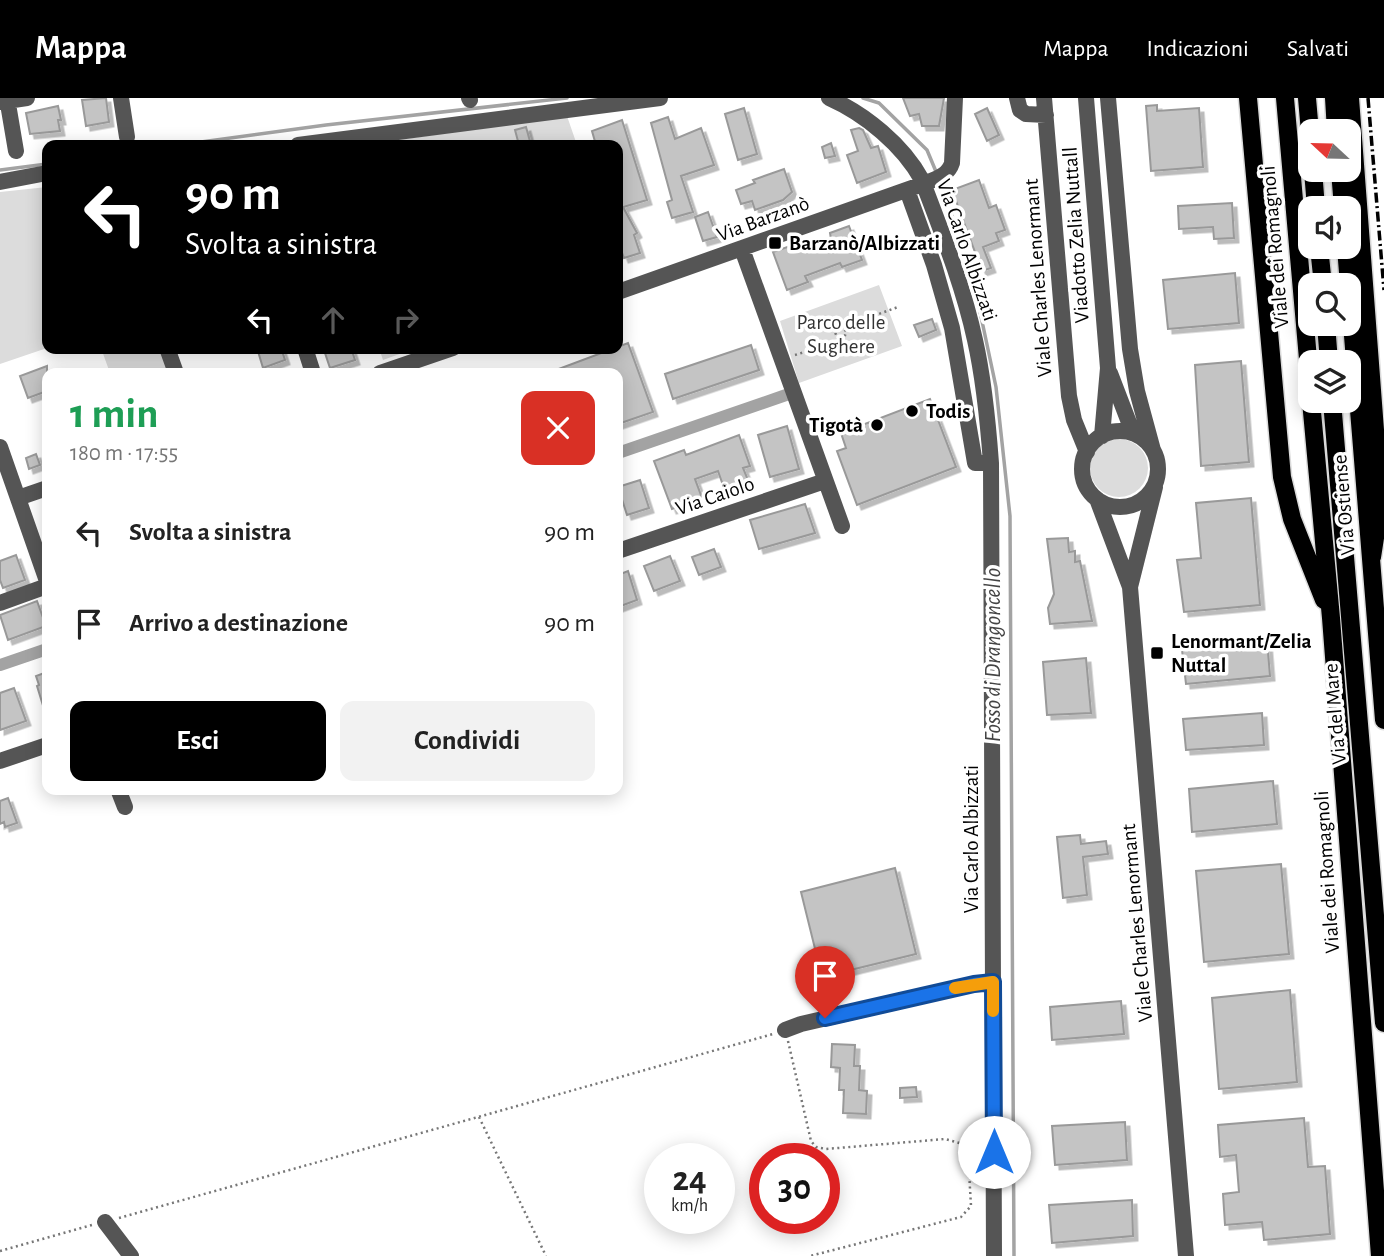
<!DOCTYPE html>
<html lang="it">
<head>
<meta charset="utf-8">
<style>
	body { margin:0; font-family:"Alegreya Sans",sans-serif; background:#f2f2f2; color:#222; height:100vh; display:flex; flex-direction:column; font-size:26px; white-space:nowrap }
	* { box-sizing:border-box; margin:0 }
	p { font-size:23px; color:#767676 }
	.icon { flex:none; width:38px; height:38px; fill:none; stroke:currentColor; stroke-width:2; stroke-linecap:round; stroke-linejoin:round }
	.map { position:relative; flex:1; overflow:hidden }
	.panel { position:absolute; left:42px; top:270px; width:581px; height:427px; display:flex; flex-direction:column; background:#fff; border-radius:14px; box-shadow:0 4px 18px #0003 }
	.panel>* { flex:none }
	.top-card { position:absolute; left:42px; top:42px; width:581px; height:214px; border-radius:14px; box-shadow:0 4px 18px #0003; background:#000; color:#fff; overflow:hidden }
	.needle { width:46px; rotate:292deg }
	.fabs { position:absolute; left:1298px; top:21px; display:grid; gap:14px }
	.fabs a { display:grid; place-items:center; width:63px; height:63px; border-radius:14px; background:#fff; box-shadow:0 4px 18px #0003; font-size:35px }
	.speed { position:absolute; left:644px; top:1045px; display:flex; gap:14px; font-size:35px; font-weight:700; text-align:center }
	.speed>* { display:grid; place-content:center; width:91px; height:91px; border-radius:50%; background:#fff; box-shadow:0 4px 18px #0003; line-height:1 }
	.speed small { font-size:18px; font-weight:400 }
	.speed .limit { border:10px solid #d22; background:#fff; color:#111 }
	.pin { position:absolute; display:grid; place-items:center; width:60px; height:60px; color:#fff; margin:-72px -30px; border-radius:50% 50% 50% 0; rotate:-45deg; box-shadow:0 0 7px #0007 }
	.pin .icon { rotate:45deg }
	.me { position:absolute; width:77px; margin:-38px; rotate:0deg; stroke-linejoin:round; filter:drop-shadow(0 0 5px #0008) }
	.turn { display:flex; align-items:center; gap:24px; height:147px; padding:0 28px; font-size:32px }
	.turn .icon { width:91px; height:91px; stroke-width:2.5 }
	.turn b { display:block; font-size:49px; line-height:60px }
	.lanes { display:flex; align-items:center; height:66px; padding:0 28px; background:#0003; justify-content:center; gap:35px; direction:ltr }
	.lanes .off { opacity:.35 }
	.round { display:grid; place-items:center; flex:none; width:74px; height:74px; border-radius:14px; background:#f2f2f2 }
	.head { display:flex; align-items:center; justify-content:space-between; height:119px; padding:0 28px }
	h1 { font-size:42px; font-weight:700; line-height:52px; color:#1e9e55 }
	.primary-button { display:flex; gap:14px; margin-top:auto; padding:14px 28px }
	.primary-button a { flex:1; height:80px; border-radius:14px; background:#000; color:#fff; font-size:28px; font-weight:700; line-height:80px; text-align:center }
	.primary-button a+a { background:#f2f2f2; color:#222 }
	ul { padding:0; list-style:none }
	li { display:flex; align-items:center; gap:21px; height:91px; padding:0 28px }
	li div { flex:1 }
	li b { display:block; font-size:26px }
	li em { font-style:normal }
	header { display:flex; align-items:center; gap:42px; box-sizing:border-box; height:98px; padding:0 35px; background:#000; color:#fff }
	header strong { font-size:33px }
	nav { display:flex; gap:38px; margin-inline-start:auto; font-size:24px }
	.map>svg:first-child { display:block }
	.green { fill:#dcdcdc }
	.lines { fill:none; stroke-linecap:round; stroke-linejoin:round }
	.stream { stroke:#a3a3a3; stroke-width:3.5 }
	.canal { stroke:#a3a3a3; stroke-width:12 }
	.building { fill:#c4c4c4; stroke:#999; stroke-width:2; filter:url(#shadow) }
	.major-casing { stroke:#dbdbdb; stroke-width:21 }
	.path { stroke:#777; stroke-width:2.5; stroke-dasharray:2 3.5; stroke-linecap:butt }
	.minor { stroke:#555; stroke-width:16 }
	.major { stroke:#000; stroke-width:18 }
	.rail { stroke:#000; stroke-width:3.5; stroke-dasharray:10 3.5 2 3.5; stroke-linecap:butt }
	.route-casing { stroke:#114b97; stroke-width:18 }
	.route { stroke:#1a73e8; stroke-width:12 }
	.slow { stroke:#f59e0b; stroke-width:12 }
	.poi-dot { fill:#000; stroke:#fff; stroke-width:2.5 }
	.labels { text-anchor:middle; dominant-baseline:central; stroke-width:7; stroke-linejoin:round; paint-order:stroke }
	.street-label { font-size:21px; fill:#000; stroke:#fff }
	.poi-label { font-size:21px; font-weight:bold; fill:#000; stroke:#fff; text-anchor:start }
	.park-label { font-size:21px; fill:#333; stroke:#fff }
	.water-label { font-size:23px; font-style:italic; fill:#444; stroke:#fff }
</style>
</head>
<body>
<header>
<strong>Mappa</strong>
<nav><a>Mappa</a><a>Indicazioni</a><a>Salvati</a></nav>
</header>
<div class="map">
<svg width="1384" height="1158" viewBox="0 0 1384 1158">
	<defs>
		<filter id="shadow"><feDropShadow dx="4.5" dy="4.5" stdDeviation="0" flood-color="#0004"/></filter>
	</defs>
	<rect width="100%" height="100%" fill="#fff"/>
	<path class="green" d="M567,18L577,47H363Z
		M47,89V250L0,266V94Z
		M879,187L902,248L799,285L780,223Z
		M101,250H162L171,275H110Z
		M379,250H416L383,262Z
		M1090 370a29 29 0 1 1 58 0a29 29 0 1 1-58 0Z"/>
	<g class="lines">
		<path class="stream" d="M863,0L879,5L927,52L937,76
			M179,47L326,27L567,0
			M0,72L47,66
			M940,83L972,176L996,289L1010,418L1014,1158"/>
		<path class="canal" d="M618,355L786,297
			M0,567L47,551"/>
	</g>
	<path class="building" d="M106,0L109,24L86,28L82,2Z
		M903,0H944L939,28H922L919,16L910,18Z
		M1157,7V13L1199,10L1203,69L1151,73L1146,8Z
		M58,8L61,22H58L60,33L30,36L26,15Z
		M744,10L757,56L738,62L725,16Z
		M987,10L999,37L987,43L975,16Z
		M668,19L675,41L701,30L714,67L681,78L693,114L672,120L667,104L672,102L651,25Z
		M622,22L647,102L623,109L637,135L634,137L640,155L624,160L618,144V47H596L592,33Z
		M526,29L531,47H519L515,32Z
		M859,30L863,32L871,50L878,48L886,74L857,85L847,57L858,53L851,32Z
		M831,45L835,58L825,60L822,49Z
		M784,71L792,94L783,102L755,112L752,103L741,106L736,92L755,85L753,82Z
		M979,82L989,110L996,107L1005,132L996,135L999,143L983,149L991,170L982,173L952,92Z
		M1232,105L1234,140L1214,141L1213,129L1179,131L1178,108Z
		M708,114L717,139L703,143L695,119Z
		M849,128L862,162L842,169L840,165L805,178L808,184L787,192L773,154L793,147L795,154L831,141L830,135Z
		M1235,175L1239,225L1168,231L1163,182Z
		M932,221L936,232L919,239L914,227Z
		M628,245L653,314L618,326V275H548Z
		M751,247L759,272L673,301L665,276Z
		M257,250H281L285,262L263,270Z
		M329,250H351L355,262L330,270L324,252Z
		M1241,263L1249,364L1201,368L1195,267Z
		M47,268V293L28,300L20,278Z
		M930,301L956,369L857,407L837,353L846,350L841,335Z
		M787,328L799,371L770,379L758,337Z
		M739,337L750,368L743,370L750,387L726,396L718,373L695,381L702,400L672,411L654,363L684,352L686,357Z
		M36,356L40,367L29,371L26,360Z
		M640,382L649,410L627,417L618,389Z
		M1251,400L1260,507L1184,514L1177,462L1201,460L1196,405Z
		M805,406L815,435L759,451L750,422Z
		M1068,440L1069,454L1075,453V464L1080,463L1092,523L1050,526L1048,510L1054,496L1047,441Z
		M714,451L721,469L699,477L692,459Z
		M16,457L25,482L3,490L0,482V463Z
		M670,458L680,483L654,493L644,468Z
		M628,473L637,502L618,509V477Z
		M37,503L46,528L8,542L0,517Z
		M1267,542L1270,578L1186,586L1182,552Z
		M1086,560L1091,615L1047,617L1043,564Z
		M47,574V614H45L37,588L39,587L36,578Z
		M14,590L26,623L0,632V595Z
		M1262,615L1264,647L1186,652L1183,621Z
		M1273,683L1277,726L1192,734L1189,691Z
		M8,700L17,725L5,729L4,724L0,726V703Z
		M1080,737L1081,746L1106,743L1108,756L1083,759L1087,797L1063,800L1057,739Z
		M1281,766L1289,856L1204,864L1196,773Z
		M895,770L916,856L822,879L801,794Z
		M1290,892L1297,984L1219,991L1212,900Z
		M1121,903L1124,936L1052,942L1050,909Z
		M832,946L855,947L854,968H860L859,992L867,993L866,1016L843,1015L844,992H839L840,970L831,969Z
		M916,989L917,999L900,1000V990Z
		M1304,1020L1308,1069L1325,1068L1330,1136L1264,1142L1262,1124L1225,1127L1223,1096L1239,1094L1236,1057L1220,1059L1218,1027Z
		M1125,1024L1127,1062L1055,1067L1052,1028Z
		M1132,1102L1133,1138L1052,1145L1049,1107Z"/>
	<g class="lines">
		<g class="major-casing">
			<path id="major" d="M1248,0L1282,379L1292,421L1324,502
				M1285,0L1311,295
				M1307,0L1311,46
				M1334,0L1336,33
				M1350,0L1379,385V414L1372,459
				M1313,72L1316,110
				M1340,72L1343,110
				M1319,149L1323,187
				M1346,149L1349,187
				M1349,188L1384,622
				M1326,226L1329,264
				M1311,303L1331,520L1380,1158
				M1332,303L1384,925"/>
		</g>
		<path class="path" d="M843,229L898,209
			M795,257L844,242L846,233L840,228L835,234L838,242
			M788,943L811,1043L816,1049L826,1051L945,1041L963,1046L968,1056L971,1108L961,1119L810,1158
			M479,1019L546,1158
			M119,1120L773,936
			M0,1153L92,1127"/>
		<path class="minor" d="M7,0L16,53
			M121,0L127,39
			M469,0L470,2
			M829,0C865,16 903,47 922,82C942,135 963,187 975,242C984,282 988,324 991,365L994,1158
			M1017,0L1020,12L1026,16L1046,17
			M1044,0L1069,298L1074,322L1087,354
			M1086,0L1108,270L1102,338
			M1108,0L1130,251L1137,293L1153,352
			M0,4L27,0
			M298,47L660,0
			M0,84L47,75
			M907,92L934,167L952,230L975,365H991
			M742,151L842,428
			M618,194L923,86C935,81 948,78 952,65L955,0
			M167,250L176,275
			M305,250L313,275
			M380,275L453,250
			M1110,275L1133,335
			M1082 371a38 38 0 1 1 76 0a38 38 0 1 1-76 0Z
			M0,349L47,483
			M18,400L47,390
			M1097,401L1130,489L1186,1158
			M618,453L825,383
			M1130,489L1155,389
			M0,505L47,488
			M0,663L47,647
			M118,691L125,709
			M785,932L801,926L974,886L993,884
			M105,1124L131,1158"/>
		<use href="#major" class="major"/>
		<path class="rail" d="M1368,0L1384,192"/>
	</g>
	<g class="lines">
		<g class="route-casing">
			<path id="route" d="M825,920L974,886L993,884L994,1054"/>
		</g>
		<use href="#route" class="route"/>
		<path class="slow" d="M955,890L993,884V913"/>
	</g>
	<g class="poi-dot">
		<rect x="768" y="138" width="14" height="14" rx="3.5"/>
		<circle cx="912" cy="313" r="7"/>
		<circle cx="877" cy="327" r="7"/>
		<rect x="1150" y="548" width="14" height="14" rx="3.5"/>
	</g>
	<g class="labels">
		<g class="street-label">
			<text transform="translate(763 121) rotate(-20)">Via Barzanò</text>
			<text transform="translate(1076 137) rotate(-94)">Viadotto Zelia Nuttall</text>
			<text transform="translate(1275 149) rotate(-95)">Viale dei Romagnoli</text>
			<text transform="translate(967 152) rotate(71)">Via Carlo Albizzati</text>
			<text transform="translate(1038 180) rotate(-94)">Viale Charles Lenormant</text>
			<text transform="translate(715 398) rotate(-19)">Via Caiolo</text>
			<text transform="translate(1344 407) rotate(-95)">Via Ostiense</text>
			<text transform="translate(1335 616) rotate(-95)">Via del Mare</text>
			<text transform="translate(971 741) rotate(-90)">Via Carlo Albizzati</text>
			<text transform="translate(1327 774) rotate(-94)">Viale dei Romagnoli</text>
			<text transform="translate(1137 825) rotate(-95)">Viale Charles Lenormant</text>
		</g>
		<g class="poi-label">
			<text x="789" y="145">Barzanò/Albizzati</text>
			<text x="926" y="313">Todis</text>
			<text x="863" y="327" text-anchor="end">Tigotà</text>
			<text x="1171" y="543">Lenormant/Zelia<tspan x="1171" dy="24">Nuttal</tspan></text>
		</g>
		<g class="park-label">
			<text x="841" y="224">Parco delle<tspan x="841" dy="24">Sughere</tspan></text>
		</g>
		<g class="water-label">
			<text transform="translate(993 557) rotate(-90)">Fosso di Drangoncello</text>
		</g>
	</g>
</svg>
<div class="fabs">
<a><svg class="needle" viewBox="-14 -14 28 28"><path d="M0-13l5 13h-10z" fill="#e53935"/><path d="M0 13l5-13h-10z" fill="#767676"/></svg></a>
<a><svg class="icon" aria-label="sound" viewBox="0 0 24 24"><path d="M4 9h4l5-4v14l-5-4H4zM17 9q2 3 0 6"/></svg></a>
<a><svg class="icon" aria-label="search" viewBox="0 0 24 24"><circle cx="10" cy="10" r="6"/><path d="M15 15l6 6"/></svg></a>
<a><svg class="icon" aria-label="layers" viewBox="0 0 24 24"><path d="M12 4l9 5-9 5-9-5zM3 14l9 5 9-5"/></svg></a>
</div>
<div class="speed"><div>24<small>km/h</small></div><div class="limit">30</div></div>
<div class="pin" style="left:825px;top:920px;background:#d93025"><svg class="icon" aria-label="arrive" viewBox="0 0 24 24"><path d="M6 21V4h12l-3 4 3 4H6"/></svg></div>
<svg class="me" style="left:994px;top:1054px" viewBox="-20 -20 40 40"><circle r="19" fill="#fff"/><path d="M0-13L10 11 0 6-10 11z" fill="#1a73e8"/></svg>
<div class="top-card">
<div class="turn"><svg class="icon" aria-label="left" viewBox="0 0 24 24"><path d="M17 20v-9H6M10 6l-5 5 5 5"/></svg><div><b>90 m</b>Svolta a sinistra</div></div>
<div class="lanes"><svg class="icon" aria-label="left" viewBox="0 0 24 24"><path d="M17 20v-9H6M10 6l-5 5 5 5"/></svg><svg class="icon off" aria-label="ahead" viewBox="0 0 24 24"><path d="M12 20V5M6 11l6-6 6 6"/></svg><svg class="icon off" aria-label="right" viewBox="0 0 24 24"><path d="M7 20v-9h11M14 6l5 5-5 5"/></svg></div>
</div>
<section class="panel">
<div class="head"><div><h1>1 min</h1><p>180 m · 17:55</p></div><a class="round" style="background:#d93025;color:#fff"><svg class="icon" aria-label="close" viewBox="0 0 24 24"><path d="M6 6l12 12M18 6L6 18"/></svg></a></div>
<ul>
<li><svg class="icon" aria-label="left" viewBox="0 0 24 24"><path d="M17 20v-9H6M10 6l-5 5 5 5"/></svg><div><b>Svolta a sinistra</b></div><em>90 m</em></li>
<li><svg class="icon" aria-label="arrive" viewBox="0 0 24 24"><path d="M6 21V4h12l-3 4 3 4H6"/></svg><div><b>Arrivo a destinazione</b></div><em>90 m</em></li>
</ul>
<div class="primary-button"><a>Esci</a><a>Condividi</a></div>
</section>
</div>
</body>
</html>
